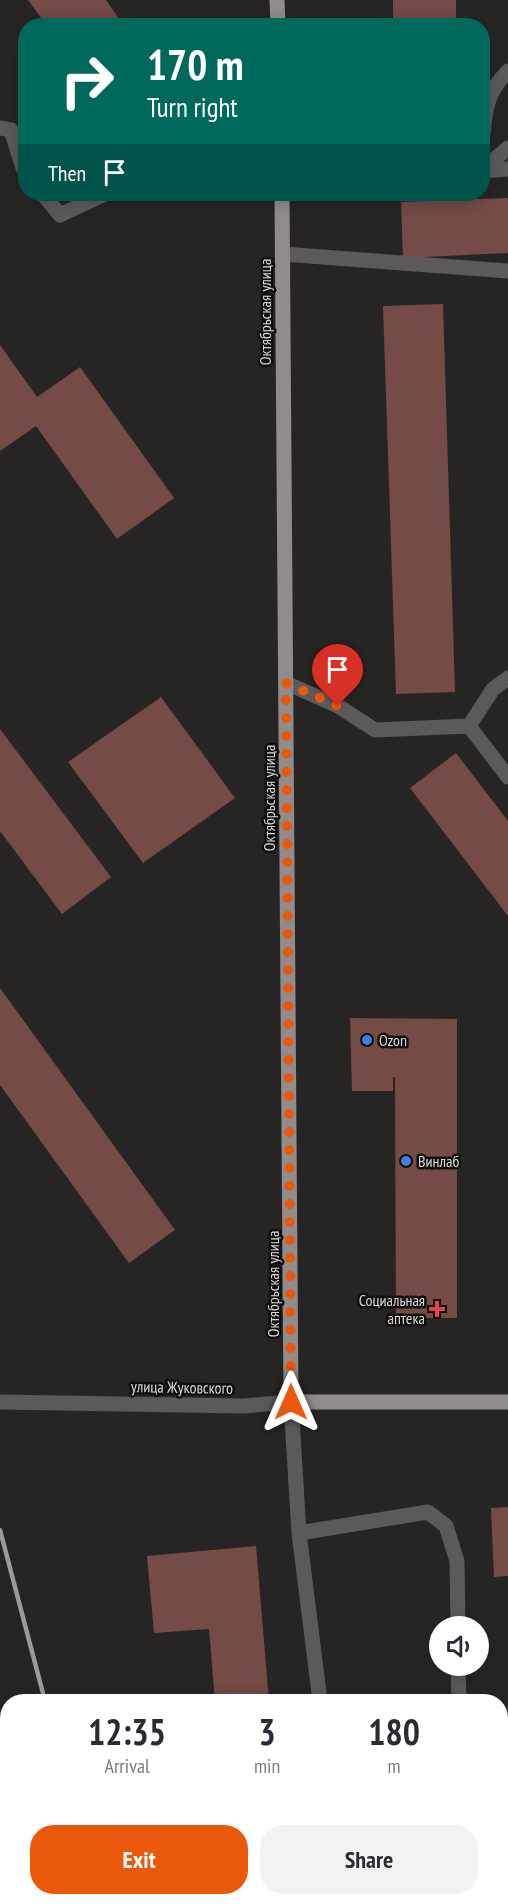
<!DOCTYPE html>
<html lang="en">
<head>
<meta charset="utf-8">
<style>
	body { margin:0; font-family:"PT Sans Narrow",sans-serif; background:#f2f2f3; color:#2b2b33; height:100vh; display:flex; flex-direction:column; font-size:22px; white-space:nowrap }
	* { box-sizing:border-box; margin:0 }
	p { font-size:20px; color:#7c7c81 }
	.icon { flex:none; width:33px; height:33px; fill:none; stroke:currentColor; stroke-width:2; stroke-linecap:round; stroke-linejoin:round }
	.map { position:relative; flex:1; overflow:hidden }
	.details { position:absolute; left:0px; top:1694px; width:508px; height:212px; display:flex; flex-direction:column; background:#fff; border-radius:24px 24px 0 0; box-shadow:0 3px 15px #0003 }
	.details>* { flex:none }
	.banner { position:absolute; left:18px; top:18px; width:472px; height:183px; border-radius:24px; box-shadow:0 3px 15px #0003; background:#00695c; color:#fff; overflow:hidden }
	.buttons { position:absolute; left:429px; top:1616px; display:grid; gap:12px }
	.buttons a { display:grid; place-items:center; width:60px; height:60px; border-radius:50%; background:#fff; box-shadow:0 3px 15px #0003; font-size:30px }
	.pin { position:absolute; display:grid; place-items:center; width:51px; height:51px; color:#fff; margin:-62px -26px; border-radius:50% 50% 50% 0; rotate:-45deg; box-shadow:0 0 6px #0007 }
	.pin .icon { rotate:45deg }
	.me { position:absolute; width:66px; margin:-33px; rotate:0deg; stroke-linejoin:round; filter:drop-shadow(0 0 4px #0008) }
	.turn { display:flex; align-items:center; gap:21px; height:126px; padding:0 30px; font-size:27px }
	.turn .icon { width:78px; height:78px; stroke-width:2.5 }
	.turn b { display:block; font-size:42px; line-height:51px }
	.then { display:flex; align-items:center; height:57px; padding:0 30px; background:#0003; gap:12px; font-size:22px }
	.eta { display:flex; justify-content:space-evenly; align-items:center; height:102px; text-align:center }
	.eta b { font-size:36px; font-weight:700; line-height:42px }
	.primary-button { display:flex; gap:12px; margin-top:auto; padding:12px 30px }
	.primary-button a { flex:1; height:69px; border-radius:24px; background:#ea580c; color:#fff; font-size:24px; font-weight:700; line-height:69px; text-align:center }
	.primary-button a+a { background:#f2f2f3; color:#2b2b33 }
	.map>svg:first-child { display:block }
	.building { fill:#744b45 }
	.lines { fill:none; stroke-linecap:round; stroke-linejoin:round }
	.minor { stroke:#5b5959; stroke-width:15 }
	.major { stroke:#908c8d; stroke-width:15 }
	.rail { stroke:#9c9a99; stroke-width:4.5 }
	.route { stroke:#ea580c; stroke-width:10; stroke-dasharray:0 18 }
	.shop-dot { fill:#3f7fe0; stroke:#0f0e0d; stroke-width:2 }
	.health-dot { fill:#e0444e; stroke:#0f0e0d; stroke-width:2 }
	.labels { text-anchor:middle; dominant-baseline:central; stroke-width:5; stroke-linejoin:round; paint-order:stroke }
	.street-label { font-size:16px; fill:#dbd9d8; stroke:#0f0e0d }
	.poi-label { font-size:16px; fill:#dbd9d8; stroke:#0f0e0d; text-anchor:start }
</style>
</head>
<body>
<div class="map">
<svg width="508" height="1904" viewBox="0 0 508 1904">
	<rect width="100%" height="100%" fill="#272523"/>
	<path class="building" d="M28,0H106L124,26H47Z
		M393,0H456V26H393Z
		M508,198V253L403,258L401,202Z
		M443,304L455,692L396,694L383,306Z
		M0,345L37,397L80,367L174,498L117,539L36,426L0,451Z
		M161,697L235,798L143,863L68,762Z
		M0,729L111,877L62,914L0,831Z
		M456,753L508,821V916L410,788Z
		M0,988L175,1230L129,1263L0,1085Z
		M350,1018L457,1019V1318H396L395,1077H393V1091H352Z
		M508,1507V1576L494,1577L491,1508Z
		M256,1546L269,1701H215L209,1629L154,1633L147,1556Z
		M0,1811L8,1851V1898H15L16,1904H0Z
		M508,1872V1904H441V1898H501V1873Z
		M231,1898H285V1904H231Z"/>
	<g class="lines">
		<path class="minor" d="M0,128L11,130L23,168L26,172
			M483,135C485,108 488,91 508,71
			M483,169L508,148
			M483,171L508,169
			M43,194L60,215L105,194
			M283,254L508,271
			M508,678L493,689L469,726L508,777
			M286,683L338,706L375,730L469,726
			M0,1402L243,1406L291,1402L299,1533L320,1701
			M299,1533L428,1512L446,1526L457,1561L458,1626
			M458,1665L459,1701
			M501,1835H508
			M345,1898L346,1904"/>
		<path class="major" d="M277,0L278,26
			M282,194L291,1402H508"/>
		<path class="rail" d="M0,1530L45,1701
			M96,1898L97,1904"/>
	</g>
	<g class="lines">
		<path class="route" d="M291,1402L286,683L338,706"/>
	</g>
	<g class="shop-dot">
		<circle cx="367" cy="1040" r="6"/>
		<circle cx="406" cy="1161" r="6"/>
	</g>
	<path class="health-dot" d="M434 1300h6v6h6v6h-6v6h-6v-6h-6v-6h6z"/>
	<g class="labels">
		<g class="street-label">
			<text transform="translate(265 312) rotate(-90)">Октябрьская улица</text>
			<text transform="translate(269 798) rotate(-90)">Октябрьская улица</text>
			<text transform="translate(273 1284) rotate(-90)">Октябрьская улица</text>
			<text transform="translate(182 1387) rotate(1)">улица Жуковского</text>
		</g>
		<g class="poi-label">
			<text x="379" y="1040">Ozon</text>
			<text x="418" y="1161">Винлаб</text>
			<text x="425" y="1300" text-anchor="end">Социальная<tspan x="425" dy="18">аптека</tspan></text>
		</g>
	</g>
</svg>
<div class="buttons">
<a><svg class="icon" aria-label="sound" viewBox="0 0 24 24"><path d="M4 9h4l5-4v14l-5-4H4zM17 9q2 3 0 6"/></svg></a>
</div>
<div class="pin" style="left:338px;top:706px;background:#d93025"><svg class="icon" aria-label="arrive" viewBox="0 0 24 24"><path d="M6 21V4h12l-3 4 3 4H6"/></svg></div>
<svg class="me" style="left:291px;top:1402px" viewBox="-20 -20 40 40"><path d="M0-17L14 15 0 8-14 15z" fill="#ea580c" stroke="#fff" stroke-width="4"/></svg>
<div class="banner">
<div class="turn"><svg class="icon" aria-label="right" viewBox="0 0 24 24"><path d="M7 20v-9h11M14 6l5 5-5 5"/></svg><div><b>170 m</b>Turn right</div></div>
<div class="then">Then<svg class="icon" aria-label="arrive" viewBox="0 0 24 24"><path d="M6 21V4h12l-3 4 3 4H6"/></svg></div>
</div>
<section class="details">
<div class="eta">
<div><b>12:35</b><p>Arrival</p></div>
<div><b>3</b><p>min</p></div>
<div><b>180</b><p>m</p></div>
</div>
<div class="primary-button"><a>Exit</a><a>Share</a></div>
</section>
</div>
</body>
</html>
